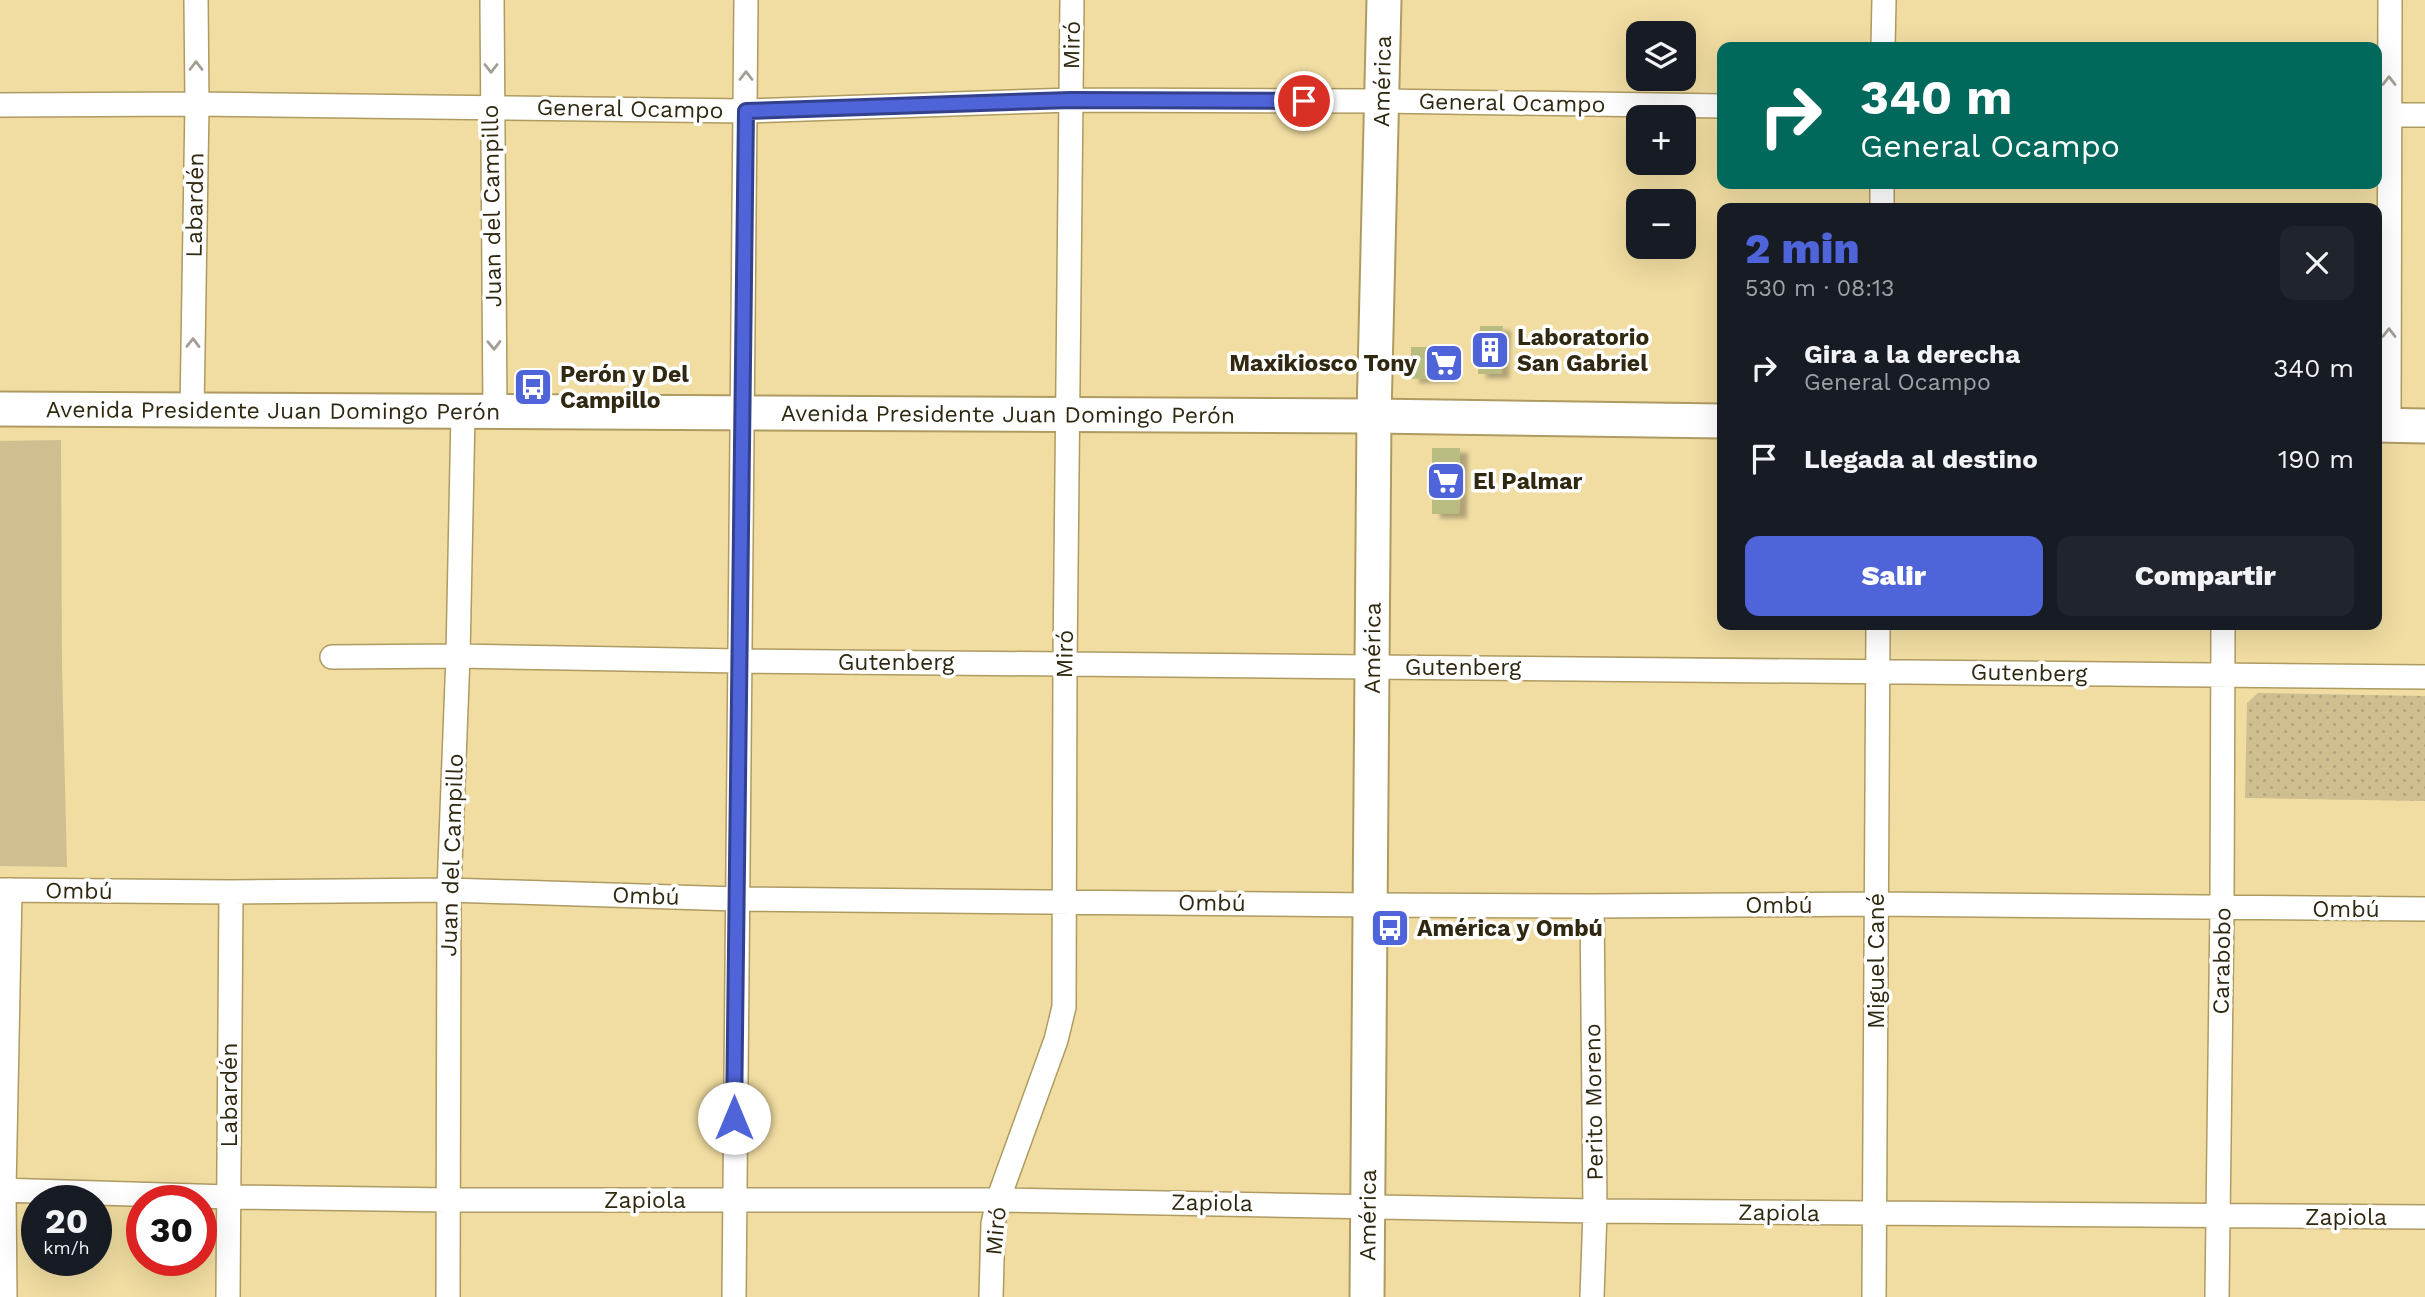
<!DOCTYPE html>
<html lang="es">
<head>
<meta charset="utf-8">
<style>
	body { margin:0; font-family:"Work Sans",sans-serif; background:#20242c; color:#f1f3f6; height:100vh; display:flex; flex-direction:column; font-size:26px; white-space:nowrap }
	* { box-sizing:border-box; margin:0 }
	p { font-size:23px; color:#9ea1a6 }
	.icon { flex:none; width:38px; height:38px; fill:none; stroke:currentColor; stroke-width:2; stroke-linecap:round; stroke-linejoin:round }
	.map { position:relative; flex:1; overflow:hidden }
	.details { position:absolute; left:1717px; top:203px; width:665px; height:427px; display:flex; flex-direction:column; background:#171b24; border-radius:14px; box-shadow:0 7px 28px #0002 }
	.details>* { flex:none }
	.banner { position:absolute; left:1717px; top:42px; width:665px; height:147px; border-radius:14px; box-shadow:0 7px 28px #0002; background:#00695c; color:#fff; overflow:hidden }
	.buttons { position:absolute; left:1626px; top:21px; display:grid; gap:14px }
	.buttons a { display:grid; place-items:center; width:70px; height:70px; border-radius:14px; background:#171b24; box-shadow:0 7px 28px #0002; font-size:35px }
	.speed { position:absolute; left:21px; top:1185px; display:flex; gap:14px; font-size:35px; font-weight:700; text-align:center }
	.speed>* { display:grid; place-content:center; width:91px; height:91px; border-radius:50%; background:#171b24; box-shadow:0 7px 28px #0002; line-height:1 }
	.speed small { font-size:18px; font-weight:400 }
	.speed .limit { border:10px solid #d22; background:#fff; color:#111 }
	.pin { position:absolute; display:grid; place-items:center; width:60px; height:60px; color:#fff; margin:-30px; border:4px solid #fff; border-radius:50%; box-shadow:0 2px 7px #0007 }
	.me { position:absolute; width:77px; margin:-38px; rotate:0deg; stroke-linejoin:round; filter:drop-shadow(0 0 5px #0008) }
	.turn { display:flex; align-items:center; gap:24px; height:147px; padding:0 28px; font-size:32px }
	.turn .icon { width:91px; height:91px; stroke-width:2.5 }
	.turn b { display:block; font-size:49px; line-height:60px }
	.round { display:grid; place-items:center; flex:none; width:74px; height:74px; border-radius:14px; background:#20242c }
	.head { display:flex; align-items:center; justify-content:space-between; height:119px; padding:0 28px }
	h1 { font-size:42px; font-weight:800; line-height:52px; color:#4f64d9 }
	.cta { display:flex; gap:14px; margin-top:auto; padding:14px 28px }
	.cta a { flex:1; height:80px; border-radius:14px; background:#4f64d9; color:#fff; font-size:28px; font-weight:800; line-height:80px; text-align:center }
	.cta a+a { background:#20242c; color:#f1f3f6 }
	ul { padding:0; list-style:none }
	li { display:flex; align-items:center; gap:21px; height:91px; padding:0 28px }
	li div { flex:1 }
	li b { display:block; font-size:26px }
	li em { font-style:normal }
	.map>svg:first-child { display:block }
	.grass { fill:url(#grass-dots) }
	.pitch { fill:#cebe90 }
	.building { fill:#b8bc81; filter:url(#shadow) }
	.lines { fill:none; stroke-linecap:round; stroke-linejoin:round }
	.street-casing { stroke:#ae9b62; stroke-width:26 }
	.secondary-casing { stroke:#ae9b62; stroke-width:37 }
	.street { stroke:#fff; stroke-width:23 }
	.secondary { stroke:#fff; stroke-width:33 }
	.oneway { stroke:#a29e93 }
	.route-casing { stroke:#33418d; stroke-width:18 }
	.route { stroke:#4f64d9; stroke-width:12 }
	.labels { text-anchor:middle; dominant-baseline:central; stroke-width:7; stroke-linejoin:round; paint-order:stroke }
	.street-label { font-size:23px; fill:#302810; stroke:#fff }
	.poi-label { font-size:23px; font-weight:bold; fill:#302810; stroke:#fff; text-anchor:start }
</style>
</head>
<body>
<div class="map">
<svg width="2425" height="1297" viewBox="0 0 2425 1297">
	<defs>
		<pattern id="grass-dots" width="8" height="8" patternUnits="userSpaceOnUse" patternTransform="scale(1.75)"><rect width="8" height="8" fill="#cebe90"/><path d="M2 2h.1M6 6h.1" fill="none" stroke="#b1a37b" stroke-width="1.8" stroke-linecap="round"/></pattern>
		<filter id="shadow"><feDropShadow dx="8" dy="4.5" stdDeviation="2" flood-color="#0004"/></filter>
	</defs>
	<rect width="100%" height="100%" fill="#f1dda2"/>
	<path class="grass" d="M2258,693L2425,696V801L2245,798L2247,703Z"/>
	<path class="pitch" d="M61,440L62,666L67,867L0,866V441Z"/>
	<path class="building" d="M1480,326H1503L1501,374H1478Z
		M1411,347H1450V378L1411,379Z
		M1432,448H1460L1459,514H1432Z"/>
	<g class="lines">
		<g class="street-casing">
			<path id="street" d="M492,0L495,412
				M1883,47L1884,0
				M0,105L197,104L746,111L1071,100L1381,101L1722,106
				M2376,115H2425
				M1882,208V184
				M192,411L197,104L196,0
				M2389,425L2390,0
				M332,657L458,656L740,661L2425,677
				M0,890L231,892L449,890L736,899L1371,905L1592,906L1876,904L2425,909
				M1592,906L1595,1211L1592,1297
				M0,1190L229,1197L448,1200H998L1595,1211L2425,1217
				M5,1297L4,1190L10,890
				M228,1297L231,892
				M448,1297L449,890L458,656L463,413
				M734,1297L746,0
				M991,1297L993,1224L998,1200L1056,1040L1064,1007L1065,663L1072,0
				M1874,1297L1878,625
				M2217,1297L2222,908L2223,625"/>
		</g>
		<g class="secondary-casing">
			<g id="secondary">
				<path id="s1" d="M0,409L1374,416L1722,421"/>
				<path d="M2376,425L2425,426"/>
				<path id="s2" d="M1367,1297L1374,416L1384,0"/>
			</g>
		</g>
		<use href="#street" class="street"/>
		<use href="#secondary" class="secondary"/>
	</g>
	<defs><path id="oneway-chevron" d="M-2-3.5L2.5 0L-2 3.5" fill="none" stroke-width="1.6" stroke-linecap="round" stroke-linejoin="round" transform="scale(1.75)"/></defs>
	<g class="oneway">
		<use href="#oneway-chevron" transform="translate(196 66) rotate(-90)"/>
		<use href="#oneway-chevron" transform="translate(491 68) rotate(90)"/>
		<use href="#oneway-chevron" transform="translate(746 76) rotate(-90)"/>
		<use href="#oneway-chevron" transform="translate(2389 81) rotate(-90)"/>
		<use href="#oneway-chevron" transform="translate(2389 333) rotate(-90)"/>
		<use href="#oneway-chevron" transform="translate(193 343) rotate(-89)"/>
		<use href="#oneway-chevron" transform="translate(494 345) rotate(89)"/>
	</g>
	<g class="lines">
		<g class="route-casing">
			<path id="route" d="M734,1118L746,111L1071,100L1304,101"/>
		</g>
		<use href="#route" class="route"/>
	</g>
	<defs>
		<g id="building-square" transform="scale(2.0125)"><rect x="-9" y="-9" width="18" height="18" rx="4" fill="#4f64d9" stroke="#fff"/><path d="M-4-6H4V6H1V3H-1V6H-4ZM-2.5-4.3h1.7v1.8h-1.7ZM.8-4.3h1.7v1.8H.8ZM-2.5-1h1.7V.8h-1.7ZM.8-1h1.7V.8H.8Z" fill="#fff"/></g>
		<g id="supermarket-square" transform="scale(2.0125)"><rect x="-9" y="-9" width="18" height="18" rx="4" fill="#4f64d9" stroke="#fff"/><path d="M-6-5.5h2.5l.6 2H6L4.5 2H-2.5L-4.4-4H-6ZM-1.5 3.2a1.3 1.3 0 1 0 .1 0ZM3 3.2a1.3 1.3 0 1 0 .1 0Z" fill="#fff"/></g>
		<g id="bus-square" transform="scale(2.0125)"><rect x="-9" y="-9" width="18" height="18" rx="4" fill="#4f64d9" stroke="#fff"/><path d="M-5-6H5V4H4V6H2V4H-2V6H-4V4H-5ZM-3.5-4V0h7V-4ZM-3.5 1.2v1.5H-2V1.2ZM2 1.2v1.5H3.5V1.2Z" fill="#fff"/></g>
	</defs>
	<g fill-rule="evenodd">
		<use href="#building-square" x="1490" y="350"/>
		<use href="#supermarket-square" x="1444" y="363"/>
		<use href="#bus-square" x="533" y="387"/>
		<use href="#supermarket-square" x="1446" y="481"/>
		<use href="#bus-square" x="1390" y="928"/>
	</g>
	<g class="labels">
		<g class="street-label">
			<text transform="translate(1072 45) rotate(-89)">Miró</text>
			<text stroke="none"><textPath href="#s2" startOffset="1216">América</textPath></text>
			<text transform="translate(1512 103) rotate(1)">General Ocampo</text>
			<text transform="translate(630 109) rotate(1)">General Ocampo</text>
			<text transform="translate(195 205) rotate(-89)">Labardén</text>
			<text transform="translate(492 206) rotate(-91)">Juan del Campillo</text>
			<text stroke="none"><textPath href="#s1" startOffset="273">Avenida Presidente Juan Domingo Perón</textPath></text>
			<text stroke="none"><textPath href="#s1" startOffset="1008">Avenida Presidente Juan Domingo Perón</textPath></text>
			<text stroke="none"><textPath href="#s2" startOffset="649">América</textPath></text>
			<text transform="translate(1065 654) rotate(-89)">Miró</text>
			<text x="896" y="662">Gutenberg</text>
			<text x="1463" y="667">Gutenberg</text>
			<text transform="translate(2029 673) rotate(1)">Gutenberg</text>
			<text transform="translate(452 855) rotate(-88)">Juan del Campillo</text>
			<text transform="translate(79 891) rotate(1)">Ombú</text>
			<text transform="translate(646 896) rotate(2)">Ombú</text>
			<text transform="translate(1212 903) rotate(1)">Ombú</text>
			<text x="1779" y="905">Ombú</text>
			<text x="2346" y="909">Ombú</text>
			<text transform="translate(1876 961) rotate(-90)">Miguel Cané</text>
			<text transform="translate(2222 961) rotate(-89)">Carabobo</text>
			<text transform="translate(229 1095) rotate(-90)">Labardén</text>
			<text transform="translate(1594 1102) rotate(-91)">Perito Moreno</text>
			<text x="645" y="1200">Zapiola</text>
			<text transform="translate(1212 1203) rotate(1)">Zapiola</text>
			<text transform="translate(1779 1213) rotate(1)">Zapiola</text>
			<text stroke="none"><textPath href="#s2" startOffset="82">América</textPath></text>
			<text x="2346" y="1217">Zapiola</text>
			<text transform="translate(996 1231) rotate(-84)">Miró</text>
		</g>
		<g class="poi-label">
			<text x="1517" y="337">Laboratorio<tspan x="1517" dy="26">San Gabriel</tspan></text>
			<text x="1417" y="363" text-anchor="end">Maxikiosco Tony</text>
			<text x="560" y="374">Perón y Del<tspan x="560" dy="26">Campillo</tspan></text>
			<text x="1473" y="481">El Palmar</text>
			<text x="1417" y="928">América y Ombú</text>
		</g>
	</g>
</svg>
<div class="buttons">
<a><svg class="icon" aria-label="layers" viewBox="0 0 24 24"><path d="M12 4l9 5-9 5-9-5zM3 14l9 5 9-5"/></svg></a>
<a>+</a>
<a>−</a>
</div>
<div class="speed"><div>20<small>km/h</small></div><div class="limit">30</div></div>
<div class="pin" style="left:1304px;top:101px;background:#d93025"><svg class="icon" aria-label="arrive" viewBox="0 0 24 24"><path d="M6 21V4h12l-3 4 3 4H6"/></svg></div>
<svg class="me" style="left:734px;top:1118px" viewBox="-20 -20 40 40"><circle r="19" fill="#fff"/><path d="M0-13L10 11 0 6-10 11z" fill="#4f64d9"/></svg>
<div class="banner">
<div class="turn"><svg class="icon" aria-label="right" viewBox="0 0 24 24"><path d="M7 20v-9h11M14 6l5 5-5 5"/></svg><div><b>340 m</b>General Ocampo</div></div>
</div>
<section class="details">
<div class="head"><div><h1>2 min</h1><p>530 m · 08:13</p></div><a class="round"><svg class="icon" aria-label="close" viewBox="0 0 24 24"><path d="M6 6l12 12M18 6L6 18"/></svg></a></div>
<ul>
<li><svg class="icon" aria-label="right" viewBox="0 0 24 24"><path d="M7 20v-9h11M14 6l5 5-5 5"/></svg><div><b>Gira a la derecha</b><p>General Ocampo</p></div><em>340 m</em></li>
<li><svg class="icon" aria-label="arrive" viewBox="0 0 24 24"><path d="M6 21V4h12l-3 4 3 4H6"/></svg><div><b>Llegada al destino</b></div><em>190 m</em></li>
</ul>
<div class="cta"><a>Salir</a><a>Compartir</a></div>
</section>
</div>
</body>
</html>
